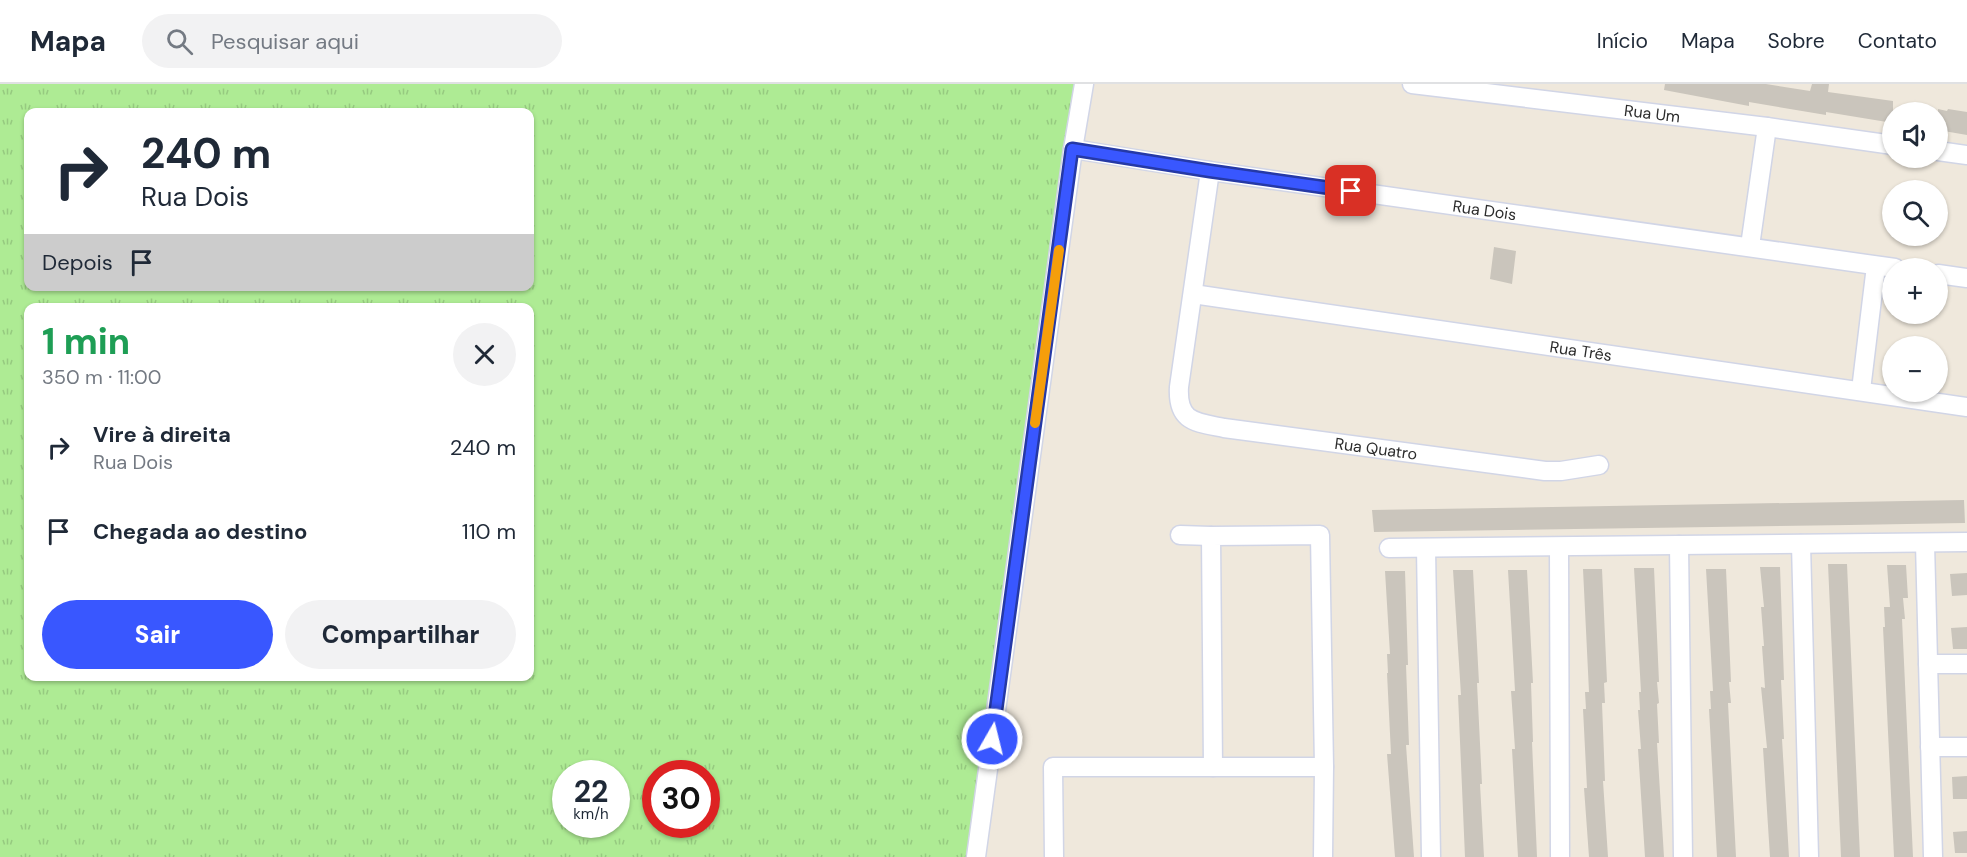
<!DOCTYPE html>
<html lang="pt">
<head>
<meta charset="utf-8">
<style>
	body { margin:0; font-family:"DM Sans",sans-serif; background:#f2f2f3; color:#1f2937; height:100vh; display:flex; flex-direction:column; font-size:22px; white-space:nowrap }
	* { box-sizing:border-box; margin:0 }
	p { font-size:20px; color:#747a83 }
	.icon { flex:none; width:33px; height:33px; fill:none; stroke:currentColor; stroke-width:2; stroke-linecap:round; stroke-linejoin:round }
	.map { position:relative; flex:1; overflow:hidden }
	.details { position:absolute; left:24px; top:219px; width:510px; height:378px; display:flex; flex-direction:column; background:#fff; border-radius:12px; box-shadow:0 2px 4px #0004 }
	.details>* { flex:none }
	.guide { position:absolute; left:24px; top:24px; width:510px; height:183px; border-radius:12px; box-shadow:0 2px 4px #0004; background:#fff; color:#1f2937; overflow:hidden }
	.tools { position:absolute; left:1882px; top:18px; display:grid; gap:12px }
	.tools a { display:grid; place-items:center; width:66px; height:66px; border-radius:50%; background:#fff; box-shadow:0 2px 4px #0004; font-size:30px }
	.speed { position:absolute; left:552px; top:676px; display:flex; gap:12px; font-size:30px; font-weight:700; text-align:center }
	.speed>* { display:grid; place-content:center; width:78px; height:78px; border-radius:50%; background:#fff; box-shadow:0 2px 4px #0004; line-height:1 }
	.speed small { font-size:15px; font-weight:400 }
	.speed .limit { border:9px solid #d22; background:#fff; color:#111 }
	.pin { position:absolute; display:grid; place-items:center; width:51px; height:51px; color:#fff; margin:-26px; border-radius:12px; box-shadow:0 3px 9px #0006 }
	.me { position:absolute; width:66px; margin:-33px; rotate:8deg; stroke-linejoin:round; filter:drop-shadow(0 0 4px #0008) }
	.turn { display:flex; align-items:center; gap:21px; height:126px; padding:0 18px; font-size:27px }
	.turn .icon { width:78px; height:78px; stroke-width:2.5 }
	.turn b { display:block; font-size:42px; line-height:51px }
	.then { display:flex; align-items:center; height:57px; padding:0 18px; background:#0003; gap:12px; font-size:22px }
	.round { display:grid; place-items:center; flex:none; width:63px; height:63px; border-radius:32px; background:#f2f2f3 }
	.headline { display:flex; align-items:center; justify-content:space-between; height:102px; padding:0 18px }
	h1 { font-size:36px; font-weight:800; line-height:45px; color:#1e9e55 }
	.cta { display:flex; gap:12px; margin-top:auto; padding:12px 18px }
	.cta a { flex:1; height:69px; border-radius:36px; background:#3957ff; color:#fff; font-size:24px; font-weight:800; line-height:69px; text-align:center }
	.cta a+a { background:#f2f2f3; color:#1f2937 }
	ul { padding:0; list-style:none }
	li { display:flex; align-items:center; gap:18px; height:84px; padding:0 18px }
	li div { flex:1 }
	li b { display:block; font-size:22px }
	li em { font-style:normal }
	header { display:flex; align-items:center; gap:36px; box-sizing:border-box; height:84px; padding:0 30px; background:#fff; border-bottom:2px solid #e0e1e3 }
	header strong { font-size:28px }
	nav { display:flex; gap:33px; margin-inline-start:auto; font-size:21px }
	.search { width:420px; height:54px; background:#f2f2f3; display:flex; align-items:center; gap:15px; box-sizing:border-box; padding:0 21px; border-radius:33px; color:#747a83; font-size:22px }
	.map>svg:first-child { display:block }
	.grass { fill:url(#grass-tufts); fill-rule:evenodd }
	.building { fill:#cac5bc }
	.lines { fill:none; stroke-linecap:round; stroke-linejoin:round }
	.street-casing { stroke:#d1d5e6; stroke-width:21 }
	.street { stroke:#fff; stroke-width:18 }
	.route-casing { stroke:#2539a6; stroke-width:15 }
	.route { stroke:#3957ff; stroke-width:10 }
	.slow { stroke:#f59e0b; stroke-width:10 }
	.labels { text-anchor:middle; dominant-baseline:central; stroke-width:4.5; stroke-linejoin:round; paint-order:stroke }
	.street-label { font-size:16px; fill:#2c2c2c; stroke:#fff }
</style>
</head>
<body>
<header>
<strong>Mapa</strong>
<div class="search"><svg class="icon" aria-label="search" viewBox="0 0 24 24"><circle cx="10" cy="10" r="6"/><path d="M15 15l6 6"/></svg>Pesquisar aqui</div>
<nav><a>Início</a><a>Mapa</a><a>Sobre</a><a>Contato</a></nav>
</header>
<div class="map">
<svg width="1967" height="773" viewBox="0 0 1967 773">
	<defs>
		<pattern id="grass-tufts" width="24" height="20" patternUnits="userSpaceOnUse" patternTransform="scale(1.5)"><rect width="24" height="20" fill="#aeeb94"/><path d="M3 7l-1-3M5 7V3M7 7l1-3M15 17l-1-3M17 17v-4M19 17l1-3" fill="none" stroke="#96ca80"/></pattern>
	</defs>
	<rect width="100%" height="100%" fill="#efe8dc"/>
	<path class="grass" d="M0,0H1080L972,773H0ZM28,28H530V202H28ZM28,224H530V592H28ZM566,690H616V741H566ZM656,690H706V741H656Z"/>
	<path class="building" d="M1665,0H1766L1810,7L1812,0H1829L1828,8L1893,17V39L1826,28V31L1749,18V22L1664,6Z
		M1938,25L1947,27L1948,25L1967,28V51L1938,46Z
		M1494,163L1516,167L1512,200L1490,195Z
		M1964,416L1965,439L1849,441L1374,448L1372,426Z
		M1828,480H1847L1860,773H1841Z
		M1887,481H1906L1908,514H1903L1905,535H1902L1913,773H1894L1883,543H1885L1884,523H1890Z
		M1760,483H1780L1784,596H1781L1784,655H1782L1789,773H1770L1763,664H1767L1761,603L1765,604L1762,562H1764L1761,523H1764Z
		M1634,484H1654L1659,598H1657L1659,619L1657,620L1659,659H1657L1664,773H1645L1638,665H1641L1638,626H1640L1639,608H1641Z
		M1583,485H1602L1607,598L1604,599L1605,619H1602L1605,697H1603L1608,773H1589L1584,704H1587L1583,625H1586L1585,608H1589Z
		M1706,485H1726L1731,598H1729L1731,619H1728L1736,773H1717L1709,625H1711L1710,607H1713Z
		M1453,486H1473L1479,599H1477L1482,700H1480L1484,773H1465L1458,611H1461Z
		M1508,486H1527L1533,599H1531L1533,658H1532L1537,773H1518L1512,665H1515L1511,607H1515Z
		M1385,487H1405L1408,581H1406L1409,661H1406L1414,773H1395L1387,670H1391L1387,589H1388L1387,570H1390Z
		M1967,489V511L1952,512L1950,490Z
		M1967,543V565H1953L1951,544Z
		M1967,692V715H1953L1952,693Z
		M1967,747V769H1955L1953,748Z"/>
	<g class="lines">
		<g class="street-casing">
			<g id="street">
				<path id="s1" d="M1412,0L1767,43L1893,61"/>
				<path id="s2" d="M1073,65L1210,87L1895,184"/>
				<path d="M1938,67L1967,71"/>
				<path id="s3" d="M1210,87L1179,303C1177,338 1195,338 1224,344L1545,387H1561L1599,381"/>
				<path d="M1750,162L1767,43"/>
				<path d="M1938,190L1967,194"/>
				<path id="s4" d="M1193,210L1967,323"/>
				<path d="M1861,306L1876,182"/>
				<path d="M1180,451L1211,452"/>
				<path d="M1925,459L1933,773"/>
				<path d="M1801,460L1809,773"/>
				<path d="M1679,461L1683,773"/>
				<path d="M1559,463L1560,773"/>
				<path d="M1389,464L1967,458"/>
				<path d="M1426,464L1431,773"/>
				<path d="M1928,580H1967"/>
				<path d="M1930,663H1967"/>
				<path d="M1213,683L1211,452L1320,451L1324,683L1323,773"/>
				<path d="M976,773L1073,65L1084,0"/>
				<path d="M1054,773L1053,683H1324"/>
			</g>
		</g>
		<use href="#street" class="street"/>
	</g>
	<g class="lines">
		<g class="route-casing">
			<path id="route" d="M992,655L1072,65L1210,87L1351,107"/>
		</g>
		<use href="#route" class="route"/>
		<path class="slow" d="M1035,339L1059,166"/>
	</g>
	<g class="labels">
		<g class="street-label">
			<text stroke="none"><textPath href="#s1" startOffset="242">Rua Um</textPath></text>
			<text stroke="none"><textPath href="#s2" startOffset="416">Rua Dois</textPath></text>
			<text stroke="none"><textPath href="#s4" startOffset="392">Rua Três</textPath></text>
			<text stroke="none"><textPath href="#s3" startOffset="442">Rua Quatro</textPath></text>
		</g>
	</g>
</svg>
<div class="tools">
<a><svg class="icon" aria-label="sound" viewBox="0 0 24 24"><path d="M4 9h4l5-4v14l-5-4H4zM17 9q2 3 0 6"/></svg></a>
<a><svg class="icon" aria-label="search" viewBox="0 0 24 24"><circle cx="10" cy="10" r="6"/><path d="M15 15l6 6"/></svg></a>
<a>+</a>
<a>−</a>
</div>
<div class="speed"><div>22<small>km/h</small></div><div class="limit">30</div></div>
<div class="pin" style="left:1351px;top:107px;background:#d93025"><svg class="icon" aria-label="arrive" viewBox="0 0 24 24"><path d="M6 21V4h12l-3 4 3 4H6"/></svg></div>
<svg class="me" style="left:992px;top:655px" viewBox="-20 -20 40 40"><circle r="17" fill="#3957ff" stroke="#fff" stroke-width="3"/><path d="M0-11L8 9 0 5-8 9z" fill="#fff"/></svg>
<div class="guide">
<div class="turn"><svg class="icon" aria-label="right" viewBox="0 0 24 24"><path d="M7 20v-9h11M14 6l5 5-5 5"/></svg><div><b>240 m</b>Rua Dois</div></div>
<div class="then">Depois<svg class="icon" aria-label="arrive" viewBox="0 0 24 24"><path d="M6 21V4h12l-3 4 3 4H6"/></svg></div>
</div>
<section class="details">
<div class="headline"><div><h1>1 min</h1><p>350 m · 11:00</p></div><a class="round"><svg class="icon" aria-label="close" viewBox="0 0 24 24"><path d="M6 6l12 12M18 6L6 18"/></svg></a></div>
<ul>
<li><svg class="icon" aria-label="right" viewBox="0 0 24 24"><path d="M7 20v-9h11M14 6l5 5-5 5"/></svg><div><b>Vire à direita</b><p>Rua Dois</p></div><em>240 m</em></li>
<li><svg class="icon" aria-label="arrive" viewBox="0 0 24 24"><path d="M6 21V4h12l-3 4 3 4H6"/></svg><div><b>Chegada ao destino</b></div><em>110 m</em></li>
</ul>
<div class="cta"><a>Sair</a><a>Compartilhar</a></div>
</section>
</div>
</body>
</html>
